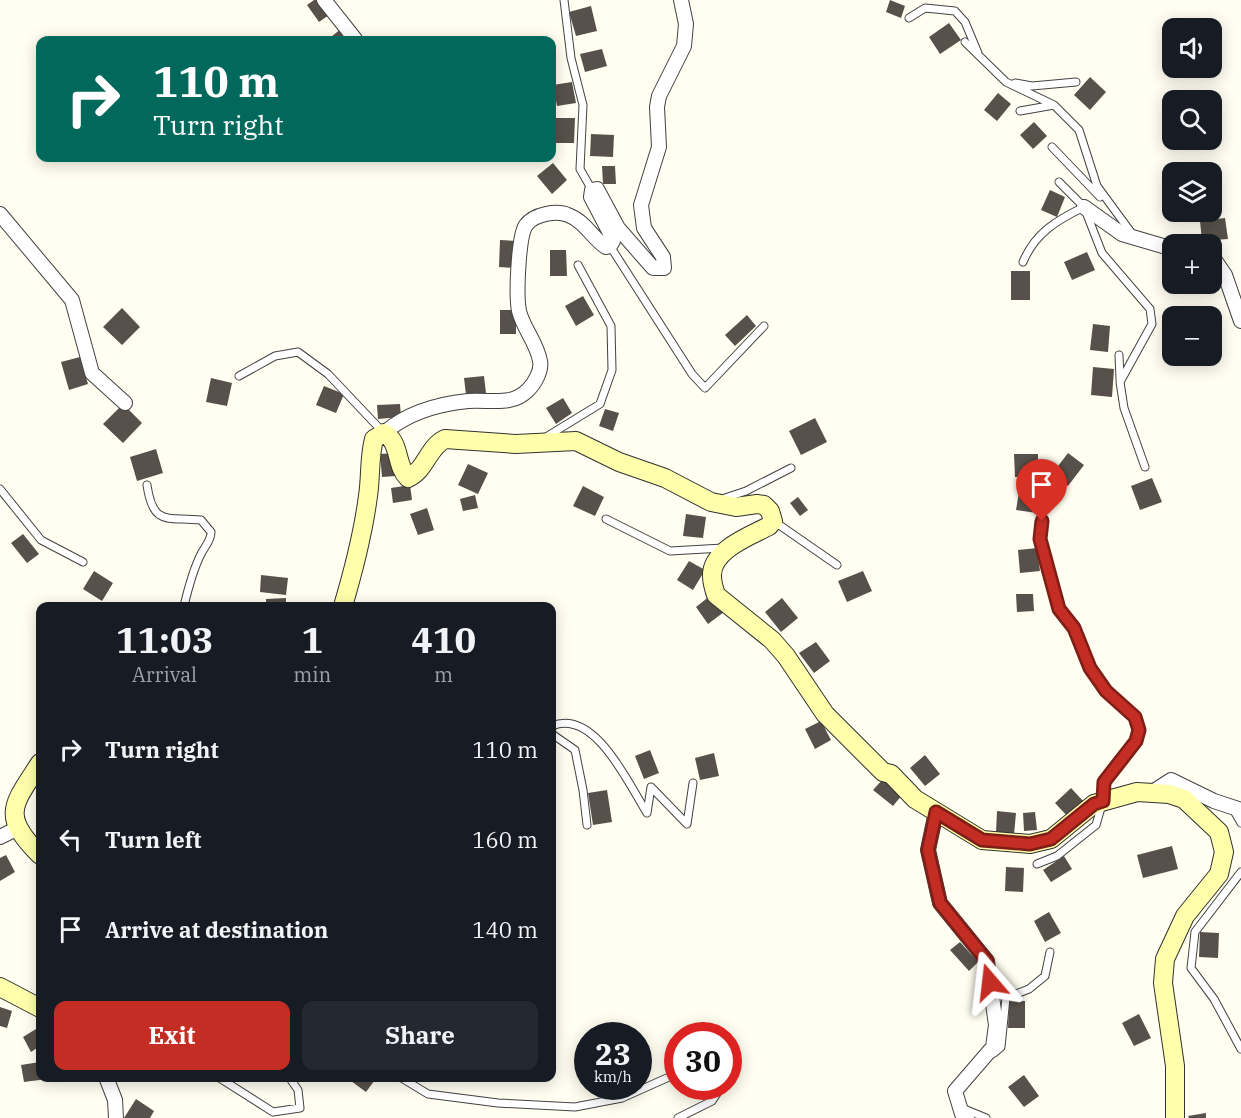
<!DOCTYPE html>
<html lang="en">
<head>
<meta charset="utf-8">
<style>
	body { margin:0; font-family:"IBM Plex Serif",serif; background:#242831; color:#f1f3f6; height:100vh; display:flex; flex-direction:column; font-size:22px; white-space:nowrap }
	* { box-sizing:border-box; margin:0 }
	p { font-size:20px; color:#9ea1a6 }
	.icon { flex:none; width:33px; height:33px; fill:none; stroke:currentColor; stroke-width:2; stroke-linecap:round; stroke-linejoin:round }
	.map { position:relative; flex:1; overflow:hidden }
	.details { position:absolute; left:36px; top:602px; width:520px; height:480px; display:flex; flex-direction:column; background:#171b24; border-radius:12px; box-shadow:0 3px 15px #0003 }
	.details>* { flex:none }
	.top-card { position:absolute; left:36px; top:36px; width:520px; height:126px; border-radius:12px; box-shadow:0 3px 15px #0003; background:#00695c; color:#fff; overflow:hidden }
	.buttons { position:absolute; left:1162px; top:18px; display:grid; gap:12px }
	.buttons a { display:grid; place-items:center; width:60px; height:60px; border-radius:12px; background:#171b24; box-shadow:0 3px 15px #0003; font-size:30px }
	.speed { position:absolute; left:574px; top:1022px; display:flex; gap:12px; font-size:30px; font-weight:700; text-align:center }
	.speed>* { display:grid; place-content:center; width:78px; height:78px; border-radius:50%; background:#171b24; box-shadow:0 3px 15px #0003; line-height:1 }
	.speed small { font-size:15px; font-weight:400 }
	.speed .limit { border:9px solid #d22; background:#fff; color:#111 }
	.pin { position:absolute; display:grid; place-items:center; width:51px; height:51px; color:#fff; margin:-62px -26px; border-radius:50% 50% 50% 0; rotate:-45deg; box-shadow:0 0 6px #0007 }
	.pin .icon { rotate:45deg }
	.me { position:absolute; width:66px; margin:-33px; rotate:343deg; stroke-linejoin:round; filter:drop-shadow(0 0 4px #0008) }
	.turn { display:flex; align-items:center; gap:21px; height:126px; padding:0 18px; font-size:27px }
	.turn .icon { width:78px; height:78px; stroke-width:2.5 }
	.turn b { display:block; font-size:42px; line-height:51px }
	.eta { display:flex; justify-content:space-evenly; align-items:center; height:102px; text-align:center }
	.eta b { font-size:36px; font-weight:700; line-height:42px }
	.primary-button { display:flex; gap:12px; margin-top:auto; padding:12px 18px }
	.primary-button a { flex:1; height:69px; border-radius:12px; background:#c32d23; color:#fff; font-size:24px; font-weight:700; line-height:69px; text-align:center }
	.primary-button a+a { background:#242831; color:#f1f3f6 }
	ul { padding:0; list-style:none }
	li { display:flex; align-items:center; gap:18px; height:90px; padding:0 18px }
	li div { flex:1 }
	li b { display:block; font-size:22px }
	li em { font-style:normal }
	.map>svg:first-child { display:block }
	.building { fill:#58514b }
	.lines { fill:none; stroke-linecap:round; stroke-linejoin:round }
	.lane-casing { stroke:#424242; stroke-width:9 }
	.street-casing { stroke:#424242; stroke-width:16 }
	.secondary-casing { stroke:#313131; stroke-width:20 }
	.lane { stroke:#fff; stroke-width:7 }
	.street { stroke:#fff; stroke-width:14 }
	.secondary { stroke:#ffffab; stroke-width:18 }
	.route-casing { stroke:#7f1d17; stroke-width:15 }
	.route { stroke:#c32d23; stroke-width:10 }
</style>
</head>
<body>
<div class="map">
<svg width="1241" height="1118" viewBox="0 0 1241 1118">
	<rect width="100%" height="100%" fill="#fffef0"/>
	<path class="building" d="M314,0H319L329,15L319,22L307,5Z
		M890,0L905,6L901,18L886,12Z
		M591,6L597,31L576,36L569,12Z
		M949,23L961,40L940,54L929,37Z
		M341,29L350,40H327Z
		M602,49L607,66L585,72L580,54Z
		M1090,77L1106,92L1090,110L1074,95Z
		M572,82L576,103L557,106L553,85Z
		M998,93L1011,104L997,121L984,110Z
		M556,118H575L574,143H556Z
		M1034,122L1047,136L1033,149L1020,135Z
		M591,134L614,135L613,157L590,156Z
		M553,163L567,180L552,194L537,176Z
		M602,166H615L616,184H603Z
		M1050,190L1065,197L1057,217L1041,210Z
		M1225,218L1228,239L1202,241L1200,221Z
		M500,240L517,241L516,268L499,267Z
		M550,250H566L567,276H550Z
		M1087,252L1095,270L1072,280L1064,262Z
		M1011,271H1030V300H1011Z
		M583,296L594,315L576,326L565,306Z
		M122,308L140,327L122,345L103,327Z
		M500,310H516V334H500Z
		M747,315L756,326L735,346L725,335Z
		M1093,324L1110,326L1108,352L1090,350Z
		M80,357L88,384L69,390L61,362Z
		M1093,367L1114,369L1112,397L1091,395Z
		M484,376L486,393L466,395L464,378Z
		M211,378L232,383L227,406L206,402Z
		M324,386L344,394L336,413L316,405Z
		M563,398L572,413L556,424L546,408Z
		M123,404L142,423L123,443L103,424Z
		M400,404L401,417L378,419L377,405Z
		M605,409L619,413L613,431L599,426Z
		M815,418L827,442L801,455L789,431Z
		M156,449L163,473L137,481L130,457Z
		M394,453L396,476L382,477L380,454Z
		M1068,453L1084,465L1068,486L1052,474Z
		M1014,454H1038V477H1015Z
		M468,464L488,473L478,494L458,485Z
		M1152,478L1162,502L1140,510L1131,486Z
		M1021,480L1042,484L1037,513L1016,510Z
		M410,485L412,500L393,503L391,488Z
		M583,486L604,497L595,516L573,506Z
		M475,495L478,508L463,511L460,499Z
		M798,497L808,510L800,516L790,503Z
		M427,508L434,530L418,535L410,514Z
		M686,514L706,517L703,538L683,536Z
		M23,534L39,554L27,563L11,543Z
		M1037,548L1040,571L1020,573L1018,550Z
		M689,561L705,570L693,590L677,580Z
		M94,571L113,583L102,601L83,589Z
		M863,571L872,591L847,602L838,581Z
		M261,575L288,578L286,595L260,592Z
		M1016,594H1033L1034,611L1017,612Z
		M711,595L724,612L708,624L696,607Z
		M286,598V606H266V599Z
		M782,598L798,618L781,632L765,612Z
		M816,642L830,661L814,673L799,653Z
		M821,721L831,740L815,749L805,729Z
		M650,750L659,773L644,779L635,756Z
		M714,753L719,776L700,780L695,758Z
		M925,755L940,774L925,786L910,768Z
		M883,779L902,795L893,806L873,790Z
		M1071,788L1085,803L1069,818L1055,803Z
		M607,790L612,822L593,825L588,793Z
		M997,811L1016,813L1014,835L996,833Z
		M1035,812L1037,830L1024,831L1023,813Z
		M1172,846L1178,869L1143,878L1137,855Z
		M6,855L15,872L0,881V858Z
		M1064,856L1072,869L1051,882L1043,870Z
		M1006,867L1024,868L1023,892L1005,891Z
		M1049,912L1061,933L1045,942L1034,921Z
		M1200,932L1219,933L1218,958L1199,957Z
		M960,942L978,962L969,971L950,950Z
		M1009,1001H1025V1028H1008Z
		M0,1007L12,1011L7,1028L0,1026Z
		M1139,1014L1151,1038L1134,1046L1122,1023Z
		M36,1029L40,1036V1046L31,1052L23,1037Z
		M40,1062V1077L47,1079L24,1082L21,1065Z
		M1024,1075L1039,1096L1024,1107L1008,1087Z
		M354,1077H377L366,1092L351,1081Z
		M136,1099L154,1111L150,1118H124Z
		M1206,1113V1118H1189L1188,1116Z"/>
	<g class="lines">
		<g class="lane-casing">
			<path id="lane" d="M564,0L571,58L583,105L580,169L592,190
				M909,18L925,8L955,11L965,22L978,53
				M965,42L1006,82L1054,105L1079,130L1097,186L1133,235
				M1015,83L1032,86L1076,82
				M1020,111L1054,105
				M1052,147L1100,197
				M1059,182L1084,207L1102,253L1150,309L1152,324L1120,382L1124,408L1145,467
				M610,246L692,374L705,388L764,326
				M1023,262C1035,233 1057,220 1084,207
				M1119,355L1120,379
				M239,376L275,356L298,352L328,374L382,431
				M546,437L600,404L612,370L611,326L578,265
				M147,485C153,528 169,516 201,520L211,532C211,541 205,546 201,554C193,570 188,589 184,606
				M0,489L41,540L83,562
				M722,499L746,491L791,468
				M606,519L670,551L723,548
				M775,522L837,565
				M552,726C595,708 629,785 647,813L651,787L687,824L693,783
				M552,734L575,750L583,790L587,825
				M1233,809L1241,823
				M1037,864L1057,856L1096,825L1103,801L1104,782L1135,741L1139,730L1135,717L1106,691L1090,668L1074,628L1059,609L1039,539L1044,503
				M1241,872L1195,932L1191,968L1214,999L1241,1049
				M994,1053L1001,1047L1006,998L1029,989L1045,976L1050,952
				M218,1077L273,1112L300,1108L298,1090L289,1077
				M400,1077L428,1094L498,1103L575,1107L622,1098L678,1073
				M964,1109L986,1118
				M678,1118L712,1101L722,1086"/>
		</g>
		<g class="street-casing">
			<path id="street" d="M324,0L355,39
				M1084,207L1122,234L1173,249
				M0,214L72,300L92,373L125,403
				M1212,256L1225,275L1241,321
				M384,433C407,413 438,404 468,401C490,399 511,407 528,390C535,383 542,370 540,361C537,343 523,328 519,311C516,296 518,237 526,225C534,214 557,210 568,215C585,221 592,238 606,247L610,246L613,241L611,235L591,197L592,190L597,189L618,228L653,268H664L663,257L644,228L641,205L659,147L657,107L659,96L684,46L686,24L681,0
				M1151,793L1171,780L1214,801L1241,810
				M936,812L928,850L940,903L987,961L996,1025L993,1047L955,1091L962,1114L967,1118
				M0,837L18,828
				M106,1077L115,1100L116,1118"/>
		</g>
		<g class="secondary-casing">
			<path id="secondary" d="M343,606C354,569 363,534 368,496C371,477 369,457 374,439L384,433C401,442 395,465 408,478C426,470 428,447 445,439L516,444L576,441L619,462L665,478L711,502L736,507L757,504L764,505L770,511L773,521L769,526C750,536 711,550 712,576C712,582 714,589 716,595L772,640L786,656L825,714L883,772L891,774L915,799L982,840L1030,844L1051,839L1094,804L1137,792L1169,794L1184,799L1219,832L1224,852L1219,874L1185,916L1165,959L1163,983L1175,1066V1118
				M40,763C13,805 0,815 40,855
				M0,987L40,1008"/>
		</g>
		<use href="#lane" class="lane"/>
		<use href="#street" class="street"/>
		<use href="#secondary" class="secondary"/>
	</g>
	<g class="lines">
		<g class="route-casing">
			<path id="route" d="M990,982L987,961L940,903L928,850L936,812L982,840L1030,844L1051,839L1094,804L1103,801L1104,782L1136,741L1139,730L1135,717L1106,691L1090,668L1074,628L1059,609L1040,539L1042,521"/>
		</g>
		<use href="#route" class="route"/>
	</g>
</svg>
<div class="buttons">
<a><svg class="icon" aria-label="sound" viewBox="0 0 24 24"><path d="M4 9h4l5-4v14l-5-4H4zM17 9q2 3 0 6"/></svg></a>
<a><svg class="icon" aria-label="search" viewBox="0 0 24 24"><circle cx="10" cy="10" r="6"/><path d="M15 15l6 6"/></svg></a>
<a><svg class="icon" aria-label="layers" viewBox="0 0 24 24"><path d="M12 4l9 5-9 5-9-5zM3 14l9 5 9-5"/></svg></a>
<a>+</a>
<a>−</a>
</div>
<div class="speed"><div>23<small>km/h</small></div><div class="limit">30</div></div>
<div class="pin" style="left:1042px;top:521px;background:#d93025"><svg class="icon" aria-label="arrive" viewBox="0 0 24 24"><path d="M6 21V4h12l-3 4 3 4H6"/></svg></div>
<svg class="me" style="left:990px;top:982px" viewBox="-20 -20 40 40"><path d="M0-17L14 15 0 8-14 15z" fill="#c32d23" stroke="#fff" stroke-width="4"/></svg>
<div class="top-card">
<div class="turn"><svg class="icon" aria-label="right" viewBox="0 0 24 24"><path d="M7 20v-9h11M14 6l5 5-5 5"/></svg><div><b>110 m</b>Turn right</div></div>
</div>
<section class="details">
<div class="eta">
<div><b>11:03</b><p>Arrival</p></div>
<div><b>1</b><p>min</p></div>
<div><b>410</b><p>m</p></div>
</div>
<ul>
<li><svg class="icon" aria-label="right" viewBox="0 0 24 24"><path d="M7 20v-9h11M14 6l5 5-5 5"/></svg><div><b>Turn right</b></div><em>110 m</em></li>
<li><svg class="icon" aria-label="left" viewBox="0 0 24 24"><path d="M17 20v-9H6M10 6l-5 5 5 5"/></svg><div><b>Turn left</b></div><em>160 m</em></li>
<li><svg class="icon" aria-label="arrive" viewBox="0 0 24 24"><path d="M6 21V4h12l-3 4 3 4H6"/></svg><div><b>Arrive at destination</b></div><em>140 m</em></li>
</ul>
<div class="primary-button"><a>Exit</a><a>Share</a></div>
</section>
</div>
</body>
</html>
